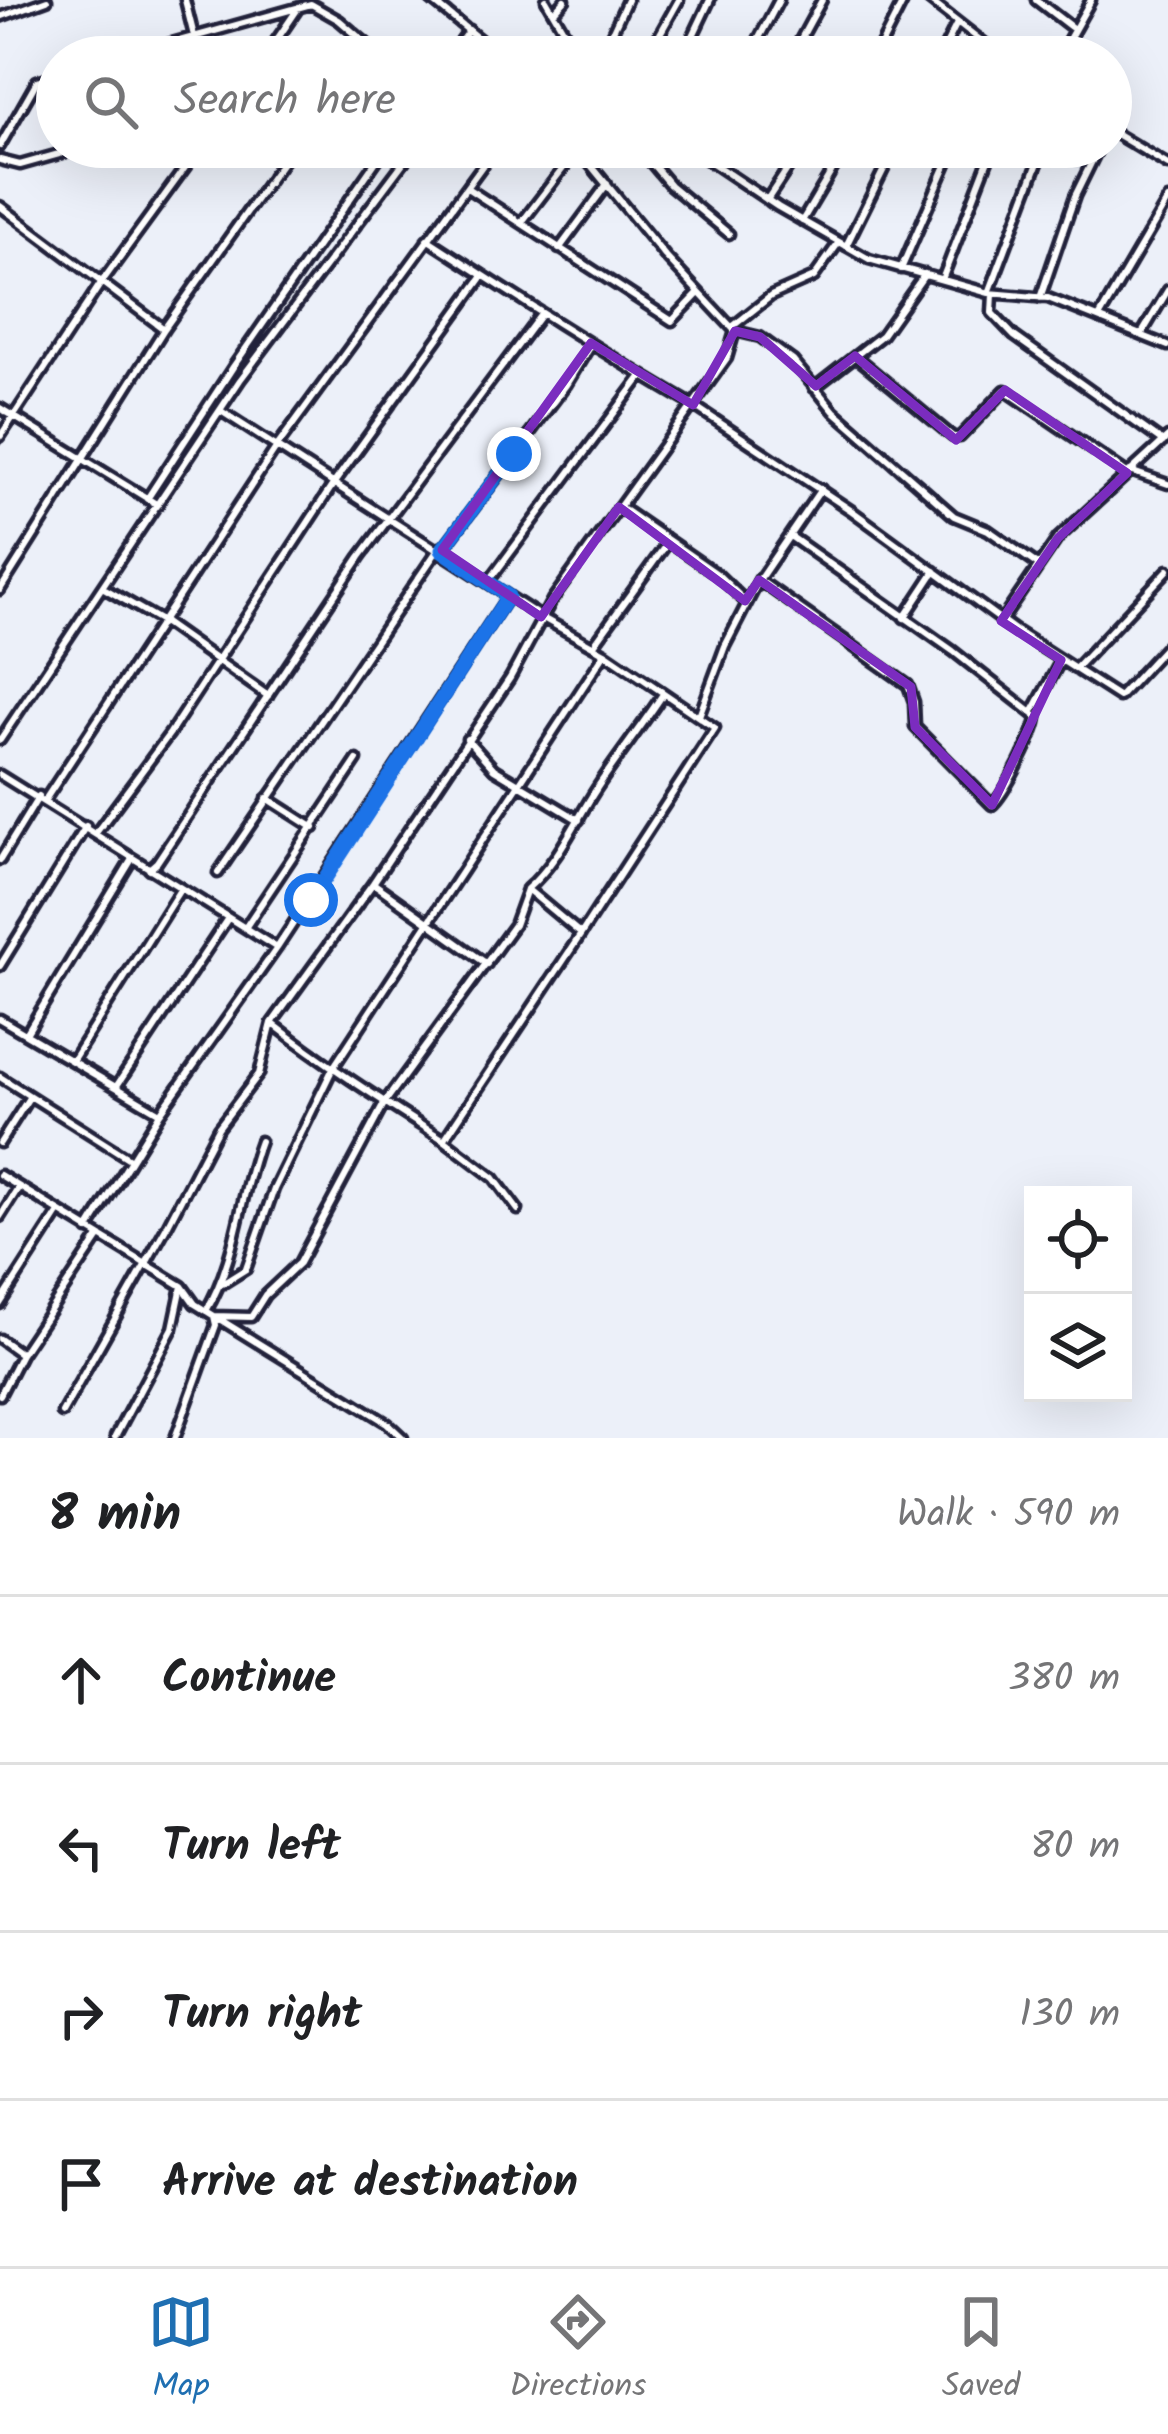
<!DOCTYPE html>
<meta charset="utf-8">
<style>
body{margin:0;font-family:Kalam,sans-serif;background:#f2f2f2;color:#202124}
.controls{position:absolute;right:36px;bottom:36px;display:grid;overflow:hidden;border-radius:0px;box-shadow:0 12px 48px #0002}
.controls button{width:108px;height:108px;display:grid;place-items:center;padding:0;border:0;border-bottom:3px solid #e0e0e0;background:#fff;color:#202124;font:60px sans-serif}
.stop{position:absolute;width:36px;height:36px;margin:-27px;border:9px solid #1a73e8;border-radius:50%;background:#fff}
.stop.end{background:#1a73e8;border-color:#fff;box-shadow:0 3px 12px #0008}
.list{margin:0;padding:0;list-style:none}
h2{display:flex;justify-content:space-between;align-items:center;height:156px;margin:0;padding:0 48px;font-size:51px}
h2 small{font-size:39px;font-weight:400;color:#757577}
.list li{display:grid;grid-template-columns:78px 1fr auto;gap:36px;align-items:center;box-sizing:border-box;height:168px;padding:0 48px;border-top:3px solid #e0e0e0}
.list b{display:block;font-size:45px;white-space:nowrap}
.list em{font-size:39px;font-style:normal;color:#757577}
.icon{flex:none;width:66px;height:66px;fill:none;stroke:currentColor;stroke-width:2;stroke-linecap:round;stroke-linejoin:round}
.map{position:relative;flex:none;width:1168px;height:1438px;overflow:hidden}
.search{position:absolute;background:#fff;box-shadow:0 12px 48px #0002;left:36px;right:36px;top:36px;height:132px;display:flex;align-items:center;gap:30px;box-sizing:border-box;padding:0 42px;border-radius:66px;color:#757577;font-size:45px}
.sheet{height:828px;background:#fff}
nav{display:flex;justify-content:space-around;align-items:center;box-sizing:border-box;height:168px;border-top:3px solid #e0e0e0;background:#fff;font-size:33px;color:#757577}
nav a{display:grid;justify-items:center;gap:6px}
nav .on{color:#1f6fb2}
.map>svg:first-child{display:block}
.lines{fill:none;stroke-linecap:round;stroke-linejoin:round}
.minor-casing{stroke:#22223b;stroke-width:15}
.minor{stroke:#fff;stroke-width:6}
.route{stroke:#1a73e8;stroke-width:15}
.marked{fill:none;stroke:#7b2cbf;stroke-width:9;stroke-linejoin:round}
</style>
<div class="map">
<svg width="1168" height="1438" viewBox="0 0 1168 1438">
<rect width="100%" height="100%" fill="#ecf0f9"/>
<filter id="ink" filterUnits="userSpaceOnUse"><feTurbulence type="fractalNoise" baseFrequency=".00833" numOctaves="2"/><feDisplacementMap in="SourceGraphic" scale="24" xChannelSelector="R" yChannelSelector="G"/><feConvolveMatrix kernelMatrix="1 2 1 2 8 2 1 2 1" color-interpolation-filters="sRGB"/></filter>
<g filter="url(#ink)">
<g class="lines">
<defs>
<path id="minor" d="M185,0l9,36
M431,0l70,57
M546,0l33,57
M929,0l73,57
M1036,0l35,27
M554,12l11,-12
M0,17l47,-17
M755,46l23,11
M122,57l189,-53 28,16 43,37
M265,57l34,-50
M449,57l20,-27
M601,57l26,-57
M647,57l32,-57
M683,57l27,-57
M749,57l30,-57
M791,57l31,-57
M875,57l29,-57
M940,57l17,-34
M1059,57l32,-57
M1111,131l57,34
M0,146l37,-65 20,-6
M467,147l22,8
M638,147l32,38 59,49
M672,147l33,11 73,49 91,52 120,34 59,5 120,48
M0,160l20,5 64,-18
M467,188l205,133 26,-27
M767,200l35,-53
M0,206l164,123
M802,221l44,-74
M522,222l56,-73
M427,239c88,57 176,114 266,166l34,-47 8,-27 -70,-75 -89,-109
M846,246l49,-99
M559,249l48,-65
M901,269l53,-122
M943,277l50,-130
M989,293l55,-146
M993,294l-1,19 22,23 149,106
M1040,298l35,-102 24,-49
M1100,316l68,-116
M732,327l39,-31 43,-19 25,-35
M735,331l25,6 33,24 41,50 120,105 34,14 50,35
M1141,335l27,-45
M855,356l98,81h7l45,-47 122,83
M814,388l68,-53 43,-61
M0,408l158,97
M221,411l320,206 64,36 110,75 -134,206
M0,437l101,-154 99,-136
M1130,471l38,13
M147,499l86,-132 153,-220
M620,507l97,67 28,27
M790,536l163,115 84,66c0,14 -33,79 -45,88l-77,-78 -1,-25 -6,-17 -149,-105 62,-91
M442,550l124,-165 25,-41
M489,581l152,-204
M102,587l61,35 105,74
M0,590l164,-261 129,-182
M904,618l31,-47
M1002,620l56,-82 110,-101
M593,646l75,-104
M1075,669l93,-99
M1032,713l29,-53
M699,716l26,-70 34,-66
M467,739l27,30 85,51
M0,740l240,-360 175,-233
M0,775l277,173 -117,165 -72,117
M267,798l47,30
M45,800l233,-355 218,-298
M96,833l74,-100 164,-250 149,-207
M0,860l39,-64
M149,869l8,-7 203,-305 182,-244
M218,873l221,-325
M373,883l137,-205 42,-78 141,-195 159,106 164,120 103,66 49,-53
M527,889c32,-28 47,-66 70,-101 21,-32 45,-62 66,-94
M245,928l112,-168
M277,948l231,-352
M0,966l86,-140
M0,1019l160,94
M26,1034l106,-175
M72,1061l109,-173
M0,1077l131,83
M116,1087l112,-169
M444,1140l50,38 24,32
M0,1143l30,-47
M0,1175l182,111 13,18 192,119 16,15
M0,1217l19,-30
M222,1284l24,-15 28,-80 59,-121 272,-415
M0,1304l59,-92
M206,1311c31,-52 33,-114 54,-170
M0,1339l21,15
M0,1395l21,-41 78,-117
M62,1413l105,-187 51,-98 41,-54 13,-51 101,-140 114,81
M115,1437l58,-109 9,-42
M175,1438l41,-113 -2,-9 37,1 14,-22 34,-32 86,-161 129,-177 13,-36 54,45 -137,206c-58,-37 -117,-74 -172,-117"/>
</defs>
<use href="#minor" class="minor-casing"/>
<use href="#minor" class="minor"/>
</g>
</g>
<g class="lines" filter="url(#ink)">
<path class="route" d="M311,900l197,-304 -66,-46 72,-96"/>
</g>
<path class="marked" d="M735,331l25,6 56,49 39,-30 101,84 49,-50 122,83 -69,65 -57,83 60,39 -69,145 -77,-78 -4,-40 -152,-107 -14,21 -126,-94 -78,110 -99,-67 149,-207 102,62z"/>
</svg>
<div class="controls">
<button><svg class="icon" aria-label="locate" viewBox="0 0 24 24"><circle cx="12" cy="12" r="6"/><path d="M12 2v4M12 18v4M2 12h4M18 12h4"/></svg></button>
<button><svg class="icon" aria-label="layers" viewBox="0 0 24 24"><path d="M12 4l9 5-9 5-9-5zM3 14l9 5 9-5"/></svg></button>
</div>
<div class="stop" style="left:311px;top:900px"></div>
<div class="stop end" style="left:514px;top:454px"></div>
<div class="search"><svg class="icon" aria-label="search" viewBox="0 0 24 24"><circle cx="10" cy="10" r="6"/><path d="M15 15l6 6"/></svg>Search here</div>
</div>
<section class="sheet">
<h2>8 min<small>Walk · 590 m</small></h2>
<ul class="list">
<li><svg class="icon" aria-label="ahead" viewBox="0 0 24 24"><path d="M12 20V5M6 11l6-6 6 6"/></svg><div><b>Continue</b></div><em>380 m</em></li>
<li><svg class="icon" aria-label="left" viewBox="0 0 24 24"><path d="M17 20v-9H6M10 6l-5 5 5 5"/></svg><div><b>Turn left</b></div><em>80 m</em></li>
<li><svg class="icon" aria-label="right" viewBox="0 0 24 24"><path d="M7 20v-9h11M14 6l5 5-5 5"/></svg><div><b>Turn right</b></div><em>130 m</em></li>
<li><svg class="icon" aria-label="arrive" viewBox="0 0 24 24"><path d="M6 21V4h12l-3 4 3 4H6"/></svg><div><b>Arrive at destination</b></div></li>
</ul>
</section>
<nav>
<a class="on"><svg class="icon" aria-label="map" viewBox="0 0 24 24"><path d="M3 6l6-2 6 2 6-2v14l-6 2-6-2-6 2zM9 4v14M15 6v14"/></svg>Map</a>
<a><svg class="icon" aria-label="directions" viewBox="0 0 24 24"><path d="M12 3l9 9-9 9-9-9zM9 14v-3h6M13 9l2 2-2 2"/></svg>Directions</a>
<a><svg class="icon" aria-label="saved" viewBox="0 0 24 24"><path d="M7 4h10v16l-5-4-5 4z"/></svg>Saved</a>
</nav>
